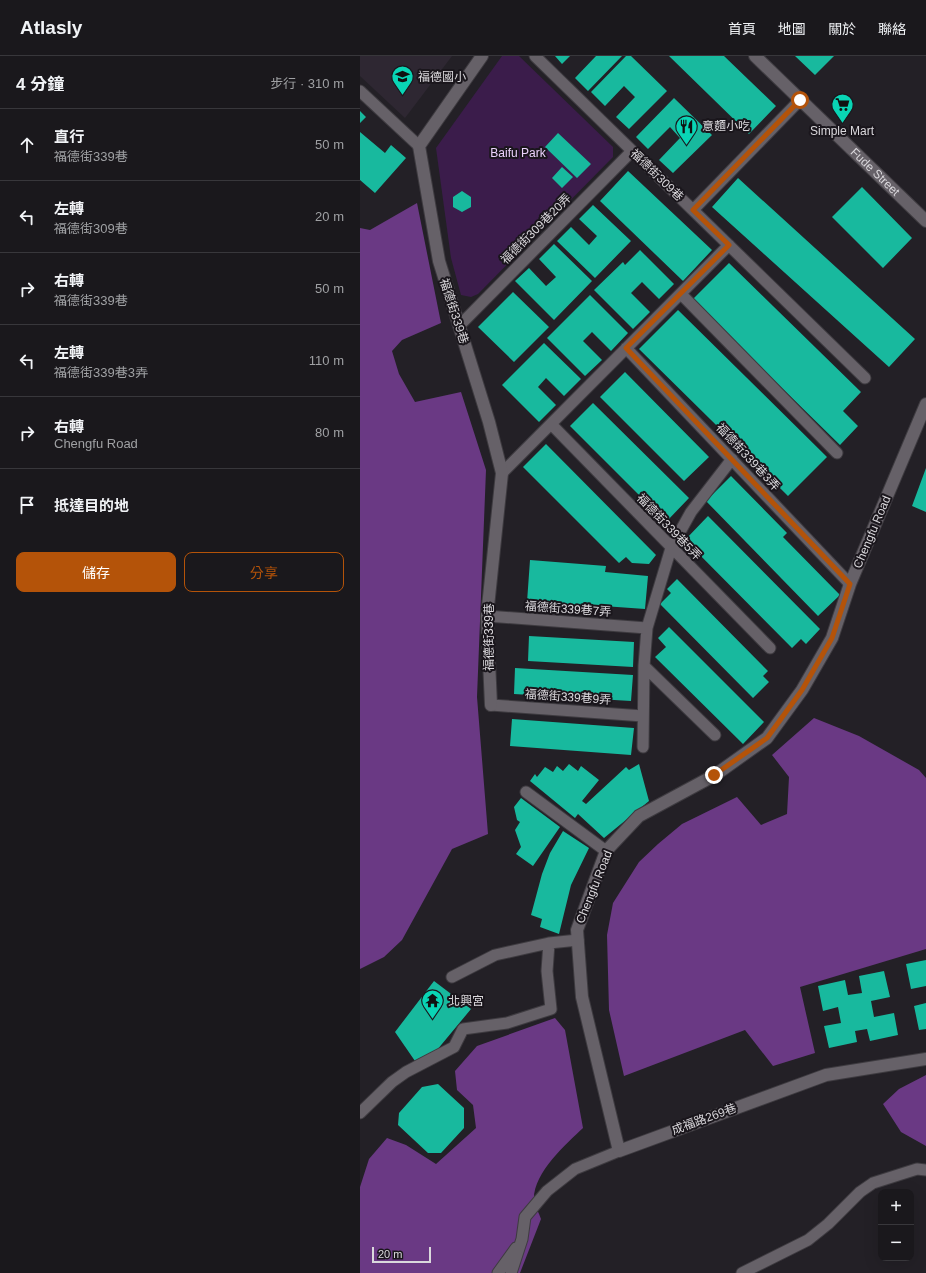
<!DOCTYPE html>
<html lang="zh-TW">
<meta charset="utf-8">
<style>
body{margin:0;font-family:Arial,"Noto Sans TC",sans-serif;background:#232125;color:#f1f3f6}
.controls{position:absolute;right:12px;bottom:12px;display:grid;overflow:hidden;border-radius:8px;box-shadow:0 4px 16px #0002}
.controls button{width:36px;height:36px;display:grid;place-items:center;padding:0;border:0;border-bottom:1px solid #38373b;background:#1a181c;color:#f1f3f6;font:20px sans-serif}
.scale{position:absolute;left:12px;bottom:10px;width:59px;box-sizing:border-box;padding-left:4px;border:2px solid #dad8dc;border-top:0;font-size:11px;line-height:14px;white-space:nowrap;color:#dad8dc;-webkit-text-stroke:3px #1a161c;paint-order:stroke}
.stop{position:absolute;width:12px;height:12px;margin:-9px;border:3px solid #b45309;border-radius:50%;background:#fff}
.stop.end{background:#b45309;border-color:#fff;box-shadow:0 1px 4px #0008}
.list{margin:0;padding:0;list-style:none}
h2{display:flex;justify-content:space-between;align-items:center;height:52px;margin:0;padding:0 16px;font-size:17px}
h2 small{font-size:13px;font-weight:400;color:#9fa0a3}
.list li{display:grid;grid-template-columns:26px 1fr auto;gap:12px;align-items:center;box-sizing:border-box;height:72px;padding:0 16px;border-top:1px solid #38373b}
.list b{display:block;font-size:15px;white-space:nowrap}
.list p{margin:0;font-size:13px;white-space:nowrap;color:#9fa0a3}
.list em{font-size:13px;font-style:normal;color:#9fa0a3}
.actions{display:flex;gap:8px;padding:12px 16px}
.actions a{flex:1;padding:9px 0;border:1px solid #b45309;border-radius:8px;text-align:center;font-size:14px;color:#b45309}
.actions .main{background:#b45309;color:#fff}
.icon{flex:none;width:22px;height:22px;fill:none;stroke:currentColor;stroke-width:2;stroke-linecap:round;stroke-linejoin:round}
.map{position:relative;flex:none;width:566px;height:1217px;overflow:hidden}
header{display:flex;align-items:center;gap:24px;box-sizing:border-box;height:56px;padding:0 20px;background:#1a181c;border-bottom:1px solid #38373b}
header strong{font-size:19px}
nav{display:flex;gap:22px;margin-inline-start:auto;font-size:14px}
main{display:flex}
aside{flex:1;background:#1a181c}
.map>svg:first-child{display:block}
.built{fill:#2e2732}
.green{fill:#3b1c4b}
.forest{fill:#6a3984}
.building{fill:#18b99e}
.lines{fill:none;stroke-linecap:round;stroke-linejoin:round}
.lane-casing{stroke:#3e3b40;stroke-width:13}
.street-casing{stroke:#3e3b40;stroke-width:14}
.lane{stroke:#666168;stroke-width:11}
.street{stroke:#666168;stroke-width:12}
.route{stroke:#b45309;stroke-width:5}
.labels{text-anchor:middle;stroke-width:4;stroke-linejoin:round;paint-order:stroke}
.poi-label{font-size:12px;fill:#dad8dc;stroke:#1a161c;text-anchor:start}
.park-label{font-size:12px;fill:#ebd2fc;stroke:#1a161c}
.street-label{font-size:12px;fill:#dad8dc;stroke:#1a161c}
</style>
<header>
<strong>Atlasly</strong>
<nav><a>首頁</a><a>地圖</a><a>關於</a><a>聯絡</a></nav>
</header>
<main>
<aside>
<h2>4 分鐘<small>步行 · 310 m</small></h2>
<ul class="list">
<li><svg class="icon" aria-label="ahead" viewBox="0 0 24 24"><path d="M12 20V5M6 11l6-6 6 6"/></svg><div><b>直行</b><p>福德街339巷</p></div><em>50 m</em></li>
<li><svg class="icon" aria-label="left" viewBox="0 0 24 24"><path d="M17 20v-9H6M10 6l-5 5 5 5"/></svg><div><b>左轉</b><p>福德街309巷</p></div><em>20 m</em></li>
<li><svg class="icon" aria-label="right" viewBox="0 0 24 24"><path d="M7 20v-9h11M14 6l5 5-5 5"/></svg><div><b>右轉</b><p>福德街339巷</p></div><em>50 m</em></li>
<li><svg class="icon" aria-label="left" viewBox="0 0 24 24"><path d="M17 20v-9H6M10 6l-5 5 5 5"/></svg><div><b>左轉</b><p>福德街339巷3弄</p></div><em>110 m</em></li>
<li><svg class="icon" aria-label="right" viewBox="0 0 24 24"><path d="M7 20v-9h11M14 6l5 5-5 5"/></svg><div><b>右轉</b><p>Chengfu Road</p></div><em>80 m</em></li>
<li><svg class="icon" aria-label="arrive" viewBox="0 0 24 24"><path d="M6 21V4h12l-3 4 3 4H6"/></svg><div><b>抵達目的地</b></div></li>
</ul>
<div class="actions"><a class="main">儲存</a><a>分享</a></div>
</aside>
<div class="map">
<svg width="566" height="1217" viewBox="0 0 566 1217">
<rect width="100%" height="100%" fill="#232026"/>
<path class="built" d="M0,0h92l-47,62 -45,-42z"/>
<path class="green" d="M142,0h17l94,91v10l-135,137 -7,3 -10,-2 -10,-37 -15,-110z"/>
<path class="forest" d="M57,147l24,120 -39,17 -10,11 7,23 16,28 46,-10 25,78 -9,227 11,137 -36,15 -50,91 -18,17 -24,12v-741l10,2z
M454,662l45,18 60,34 7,8v171l-126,38 15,66 -42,13 -28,-36 -121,46 -15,-66 -2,-75 6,-32 26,-41 19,-18 24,-20 55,-27 24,28 26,-11 2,-37 -17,-22z
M195,962l10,12 18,98c-17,16 -51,46 -49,73 1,5 5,12 7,18l-21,54h-160v-86l9,-28 18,-21 19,7 30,19 40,-36 -3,-23 -16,-15 -2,-19 22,-25z
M566,1019v71l-25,-14 -18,-28 16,-15z"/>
<path class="building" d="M195,0h15l-8,8z
M236,0h26l-34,35 -13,-13z
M266,0h5l36,35 -38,38 -13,-12 19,-20 -11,-11 -19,20 -14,-14z
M309,0h55l52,50 -27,28z
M435,0h39l-19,19z
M314,42l38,37 -39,38 -14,-13 21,-22 -10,-11 -22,22 -12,-12z
M0,55l6,6 -6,6z
M0,76l25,21 6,-8 15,13 -31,35 -15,-13z
M198,77l33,31 -14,14 -32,-31z
M202,111l11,10 -11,11 -10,-10z
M268,115l84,79 -29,31 -83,-80z
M378,122l177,161 -26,28 -177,-160z
M502,131l50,51 -29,30 -51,-51z
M102,135l9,6v10l-9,5 -9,-5v-10z
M233,149l38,36 -36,37 -38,-37 14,-14 18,18 8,-9 -18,-17z
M194,188l38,37 -38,39 -39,-39 14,-13 17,18 10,-9 -17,-18z
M280,194l34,34 -15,15 -17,-17 -11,11 19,19 -17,17 -39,-39 29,-28 2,3z
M369,207l132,129 -18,19 15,15 -18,19 -148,-145z
M153,236l36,35 -35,35 -36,-35z
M230,239l38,38 -17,18 -19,-19 -9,9 19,19 -17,16 -38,-38z
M318,254l149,147 -39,39 -149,-147z
M184,287l37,36 -17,17 -18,-18 -8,9 18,18 -17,17 -37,-37z
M265,316l84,85 -25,24 -84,-84z
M233,347l96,95 -23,24 -96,-96z
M186,388l110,111 -7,9 -17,-1 -6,-6 -7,6 -96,-96z
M566,412v44l-14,-6z
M371,420l56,57 -4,4 57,58 -22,21 -112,-115z
M348,460l112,113 -14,15 -5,-5 -9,9 -107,-108z
M170,504l76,6 -1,6 43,4 -3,33 -42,-3 -1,3 -75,-7z
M317,523l91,92 -5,5 6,6 -16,16 -93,-94 11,-11 -4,-4z
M309,571l95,95 -21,22 -88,-87 11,-10 -8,-9z
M169,580l105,6 -1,25 -105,-6z
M155,612l118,7 -2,26 -117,-7z
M152,663l122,9 -3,27 -121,-9z
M209,708l9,7 3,-5 18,14 -17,21 4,3 40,-37 3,3 10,-6 10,37 -45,37 -26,-24 -3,4 -45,-37 5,-7 2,3 8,-10 8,5 4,-6 6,5z
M161,742l39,29 -27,39 -17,-12 5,-7 -6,-17 5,-8 -3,-2 -3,-13z
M203,775l26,17 -18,37 -12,49 -19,-7 2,-8 -11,-4 11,-41 8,-21z
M566,904v26l-15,3 -5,-25z
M524,915l6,26 -19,4 3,16 20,-4 4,22 -28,6 -3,-12 -12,2 2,11 -28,6 -5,-22 17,-3 -3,-16 -15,4 -5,-25 27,-6 3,15 14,-2 -3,-17z
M74,925l37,28 -34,41 -22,11 -20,-29z
M566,947v26l-7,1 -5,-24z
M78,1028l26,24v20l-23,25h-13l-30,-28 1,-12 23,-26z"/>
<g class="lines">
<defs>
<path id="lane" d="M175,0l330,322
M0,35l59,55
M333,154l107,-110
M321,238l156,159
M99,270l173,-175
M266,292l224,236
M191,368l219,224
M142,417l227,-228
M127,560l160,12
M284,610l71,69
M131,649l152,11
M283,691l1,-81 3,-38 24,-80 20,-36 41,-53
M166,736l80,59
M92,921l43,-22 54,-12
M0,1057l32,-31 14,-10 48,-25 9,-18 44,-6 44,-14 -4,-38 2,-28 29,-3
M138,1217l18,-25
M151,1217l11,-34 3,-22 22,-26 28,-22 44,-18
M382,1217l66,-33 20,-16 32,-32 13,-9 44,-14 9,1"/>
<g id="street">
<path d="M122,0l-63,90 20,115 50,161 13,51 -15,143 4,89"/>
<path id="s1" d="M395,0l171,165"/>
<path d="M566,348l-76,180 -18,54 -30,52 -35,48 -52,37 -76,41 -33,35 -29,79 5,67 37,154 207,-76 100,-16"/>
</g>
</defs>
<use href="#lane" class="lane-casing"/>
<use href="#street" class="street-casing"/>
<use href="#lane" class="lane"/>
<use href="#street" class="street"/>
</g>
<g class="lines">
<path class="route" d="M354,719l53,-37 35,-48 30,-52 18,-54 -224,-236 103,-103 -36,-35 107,-110"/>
</g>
<defs>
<symbol id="school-pin" viewBox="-11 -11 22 30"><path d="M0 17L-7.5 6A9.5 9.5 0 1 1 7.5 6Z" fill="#09d5b5" stroke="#1a161c"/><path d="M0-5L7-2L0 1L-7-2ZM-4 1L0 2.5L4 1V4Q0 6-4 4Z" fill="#111"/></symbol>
<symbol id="supermarket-pin" viewBox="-11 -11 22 30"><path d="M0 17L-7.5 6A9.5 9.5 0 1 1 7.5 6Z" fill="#09d5b5" stroke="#1a161c"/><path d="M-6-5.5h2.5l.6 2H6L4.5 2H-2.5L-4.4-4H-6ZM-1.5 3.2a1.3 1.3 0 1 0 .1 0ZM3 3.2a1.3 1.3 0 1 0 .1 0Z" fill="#111"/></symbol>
<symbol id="restaurant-pin" viewBox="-11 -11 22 30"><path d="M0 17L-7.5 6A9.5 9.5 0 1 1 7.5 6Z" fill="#09d5b5" stroke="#1a161c"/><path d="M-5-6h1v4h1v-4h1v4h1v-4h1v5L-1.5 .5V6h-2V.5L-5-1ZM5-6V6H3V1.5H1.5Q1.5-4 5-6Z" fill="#111"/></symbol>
<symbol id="temple-pin" viewBox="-11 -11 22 30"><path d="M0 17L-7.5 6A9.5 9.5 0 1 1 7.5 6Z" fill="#09d5b5" stroke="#1a161c"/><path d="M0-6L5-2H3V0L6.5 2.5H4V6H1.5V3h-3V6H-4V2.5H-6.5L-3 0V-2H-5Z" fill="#111"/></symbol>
</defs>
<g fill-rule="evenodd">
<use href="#school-pin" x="30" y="8" width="25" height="34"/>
<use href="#supermarket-pin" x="470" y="36" width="25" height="34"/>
<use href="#restaurant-pin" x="314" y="58" width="25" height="34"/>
<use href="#temple-pin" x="60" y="932" width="25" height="34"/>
</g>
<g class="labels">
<g class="poi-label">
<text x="58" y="25">福德國小</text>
<text x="342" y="74">意麵小吃</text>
<text x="482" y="79" text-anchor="middle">Simple Mart</text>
<text x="88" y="949">北興宮</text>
</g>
<g class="park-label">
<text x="158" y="101">Baifu Park</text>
</g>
<g class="street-label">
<text dy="4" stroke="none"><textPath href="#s1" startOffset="167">Fude Street</textPath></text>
<text transform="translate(297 119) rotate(44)" y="4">福德街309巷</text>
<text transform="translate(176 173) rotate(-45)" y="4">福德街309巷20弄</text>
<text transform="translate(94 255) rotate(72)" y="4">福德街339巷</text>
<text transform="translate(388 401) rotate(47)" y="4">福德街339巷3弄</text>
<text transform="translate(309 471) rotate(46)" y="4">福德街339巷5弄</text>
<text transform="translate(512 476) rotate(-67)" y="4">Chengfu Road</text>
<text transform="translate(208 553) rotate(4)" y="4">福德街339巷7弄</text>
<text transform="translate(129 581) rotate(-90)" y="4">福德街339巷</text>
<text transform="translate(208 641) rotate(4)" y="4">福德街339巷9弄</text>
<text transform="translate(234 831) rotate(-68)" y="4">Chengfu Road</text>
<text transform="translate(344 1063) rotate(-20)" y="4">成福路269巷</text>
</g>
</g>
</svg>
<div class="controls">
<button>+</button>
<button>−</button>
</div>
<div class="scale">20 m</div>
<div class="stop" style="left:440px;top:44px"></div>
<div class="stop end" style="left:354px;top:719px"></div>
</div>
</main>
